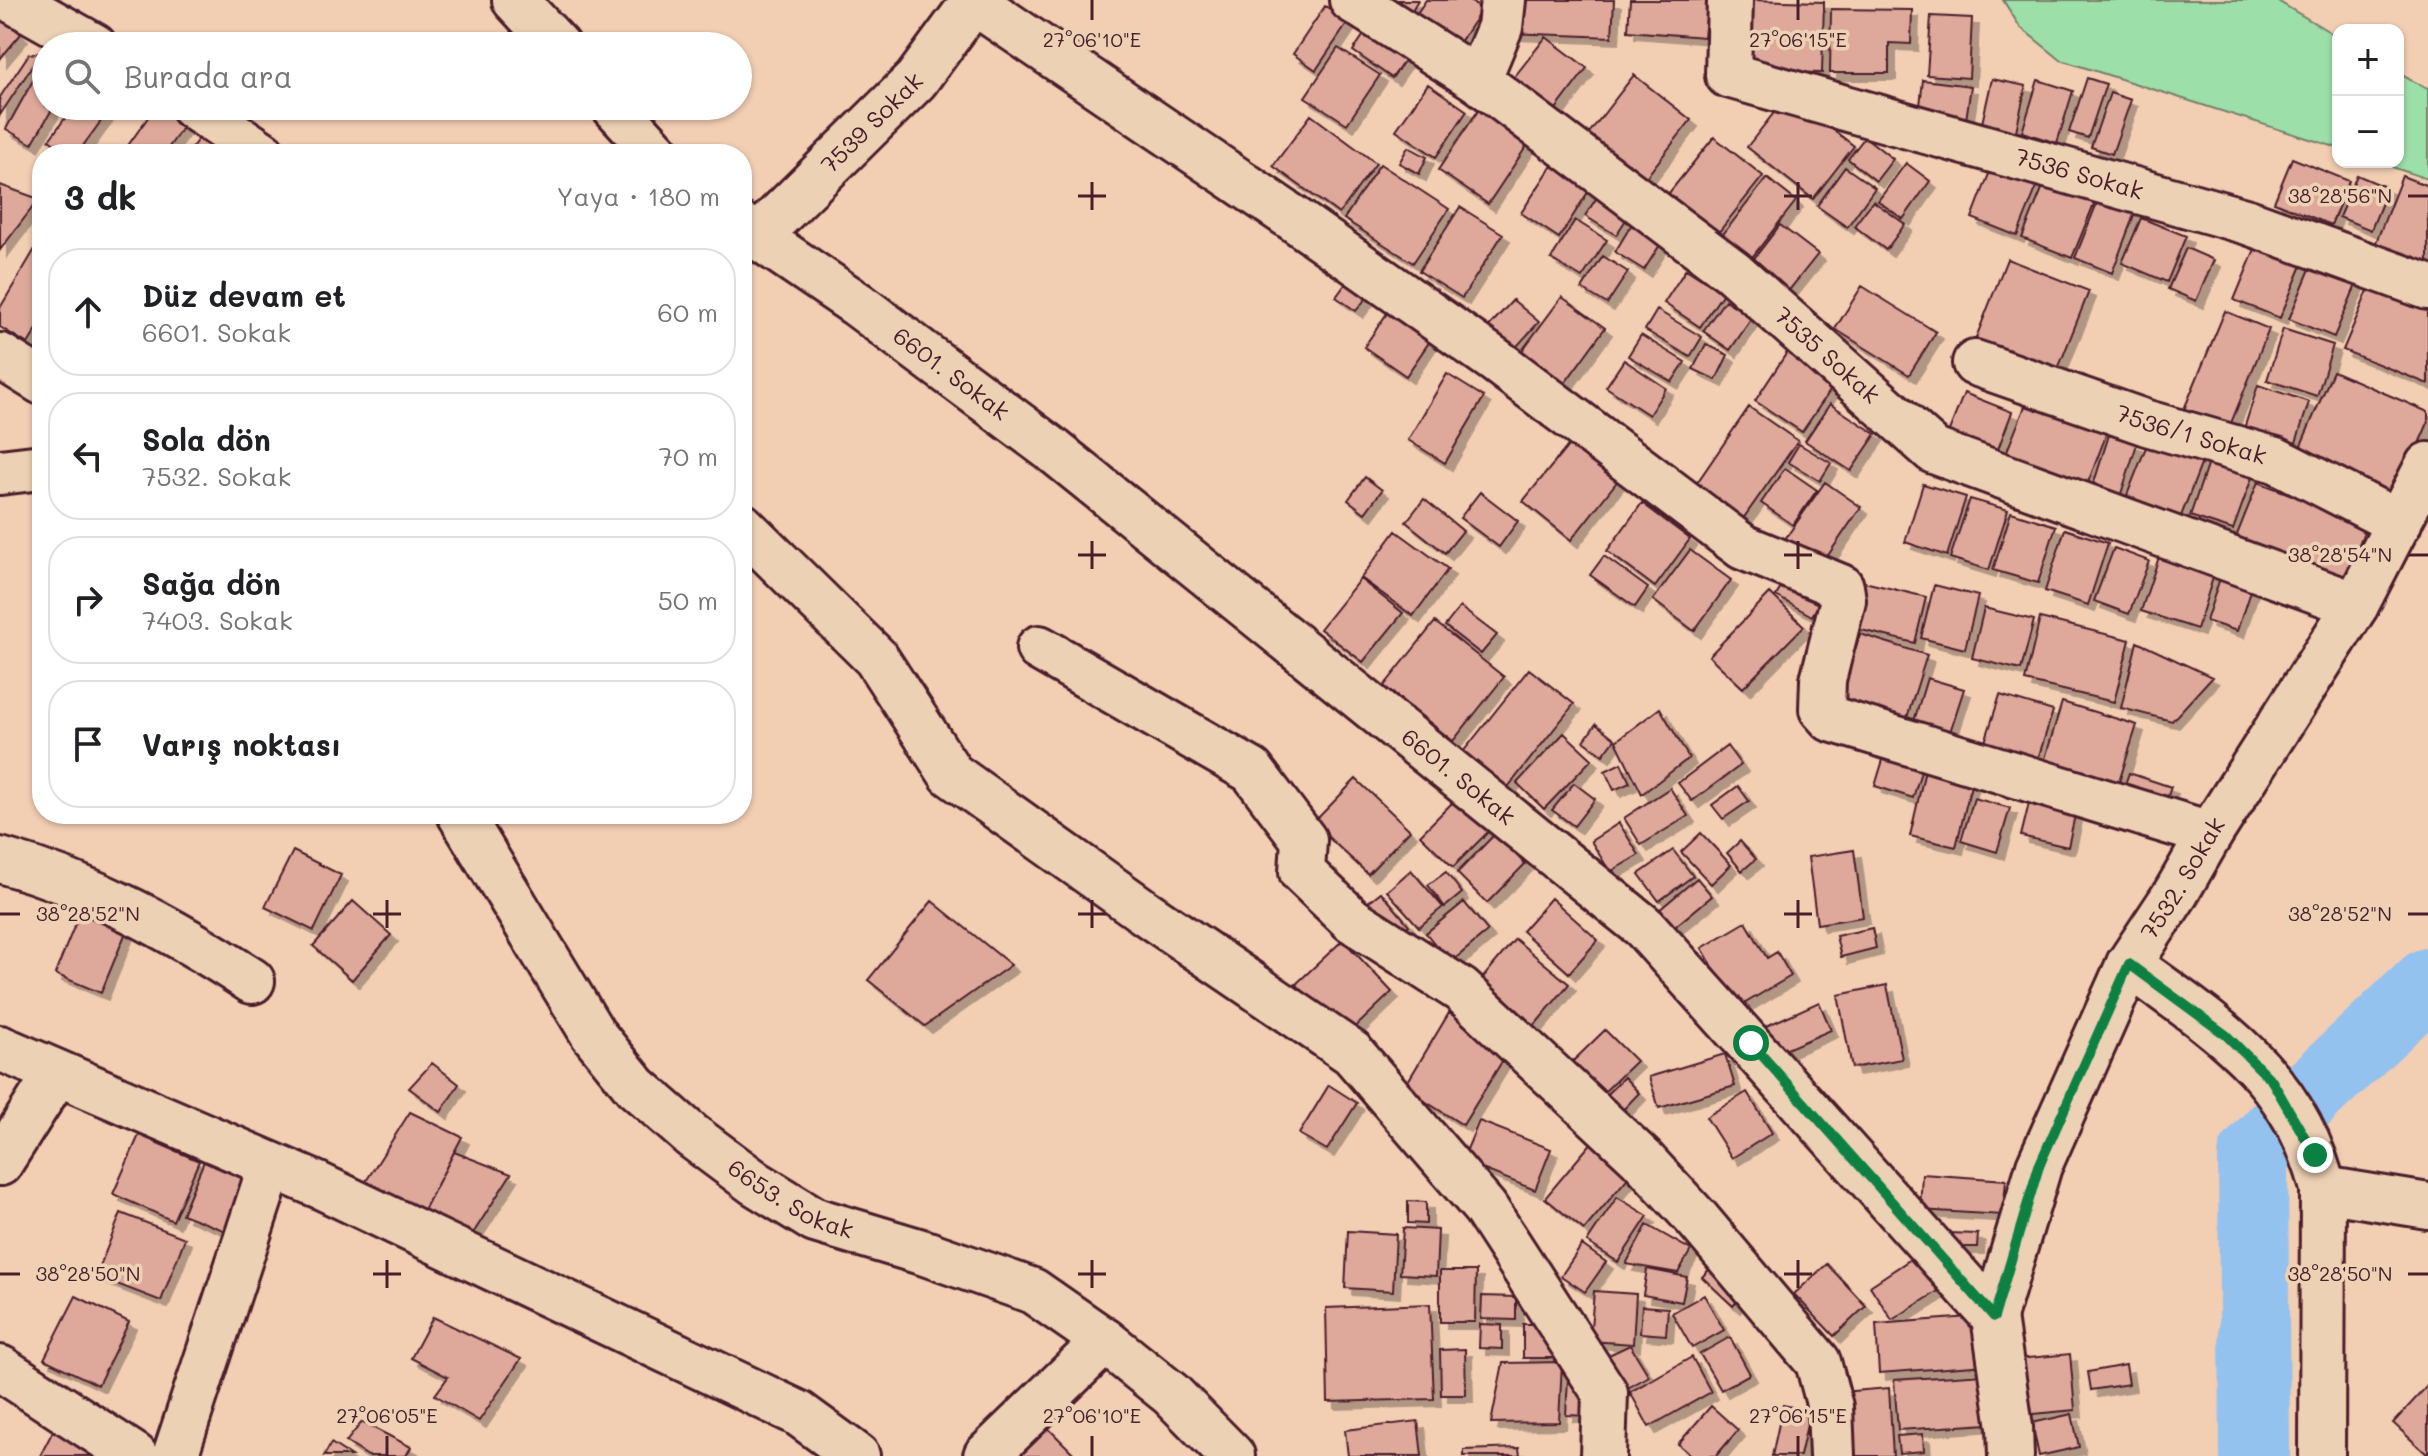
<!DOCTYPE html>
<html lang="tr">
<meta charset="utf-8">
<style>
body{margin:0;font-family:Mali,sans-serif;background:#f6f6f6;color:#202124}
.controls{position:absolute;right:24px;top:24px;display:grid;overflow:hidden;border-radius:16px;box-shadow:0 2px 6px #0004}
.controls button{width:72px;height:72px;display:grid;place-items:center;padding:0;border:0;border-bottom:2px solid #e0e0e0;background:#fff;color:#202124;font:40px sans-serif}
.stop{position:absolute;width:24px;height:24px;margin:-18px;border:6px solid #0b8043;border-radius:50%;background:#fff}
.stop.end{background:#0b8043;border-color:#fff;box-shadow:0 2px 8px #0008}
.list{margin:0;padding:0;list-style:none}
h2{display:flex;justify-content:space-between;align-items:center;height:104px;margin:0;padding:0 32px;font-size:34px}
h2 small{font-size:26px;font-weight:400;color:#757577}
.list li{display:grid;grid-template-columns:52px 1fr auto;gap:24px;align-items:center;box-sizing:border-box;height:128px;margin:0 16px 16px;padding:0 16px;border:2px solid #e0e0e0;border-radius:32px}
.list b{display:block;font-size:30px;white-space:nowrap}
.list p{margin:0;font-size:26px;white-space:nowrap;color:#757577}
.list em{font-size:26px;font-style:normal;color:#757577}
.icon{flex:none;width:44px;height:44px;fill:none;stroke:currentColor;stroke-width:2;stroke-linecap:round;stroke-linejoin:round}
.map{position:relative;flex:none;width:2428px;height:1456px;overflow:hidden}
.search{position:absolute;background:#fff;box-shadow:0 2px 6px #0004;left:32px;top:32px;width:720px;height:88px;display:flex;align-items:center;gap:20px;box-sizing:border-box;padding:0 28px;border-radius:44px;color:#757577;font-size:30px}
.panel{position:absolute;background:#fff;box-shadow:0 2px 6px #0004;left:32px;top:144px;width:720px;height:680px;border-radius:32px}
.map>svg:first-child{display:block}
.green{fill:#9ddfa9;stroke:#747f6a;stroke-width:2}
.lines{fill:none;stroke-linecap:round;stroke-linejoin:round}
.river{stroke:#94c2ee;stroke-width:70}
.building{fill:#dea99a;stroke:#4a1f2b;stroke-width:2;filter:url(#shadow)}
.minor-casing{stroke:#4a1f2b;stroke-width:50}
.minor{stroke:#edd1b4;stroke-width:44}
.route{stroke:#0b8043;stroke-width:10}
.ticks{fill:none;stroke:#4a1f2b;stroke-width:3}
.labels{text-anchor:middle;stroke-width:7;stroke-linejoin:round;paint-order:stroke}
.street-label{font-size:24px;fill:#4a1f2b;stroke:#edd1b4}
.ticks-label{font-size:20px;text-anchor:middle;fill:#4a1f2b;stroke:#edd1b4;stroke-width:7;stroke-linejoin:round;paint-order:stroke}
</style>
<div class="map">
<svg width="2428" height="1456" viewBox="0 0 2428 1456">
<defs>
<filter id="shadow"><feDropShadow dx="7" dy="7" stdDeviation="0" flood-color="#0004"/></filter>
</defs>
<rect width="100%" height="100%" fill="#f2ceb3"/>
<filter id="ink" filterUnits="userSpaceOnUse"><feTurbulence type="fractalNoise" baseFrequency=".0125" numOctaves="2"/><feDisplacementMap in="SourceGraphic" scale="16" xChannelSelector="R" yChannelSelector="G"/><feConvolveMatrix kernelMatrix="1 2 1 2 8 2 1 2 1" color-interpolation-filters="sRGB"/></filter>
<g filter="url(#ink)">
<path class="green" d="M2003,0h273l62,37v111l-277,-88 -41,-33z
M2398,73l30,16v90l-51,-17h21z"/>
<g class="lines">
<path class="river" d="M2255,1456l-2,-300 59,-64 116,-109"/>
</g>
<path class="building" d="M1385,0h33l-9,15z
M1426,0h42l14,9 -26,39 -43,-29z
M1510,0h104l-2,37 -103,-4z
M1630,0h78l-4,37 -76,-6z
M1745,0l79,2 -2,71 -79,-2z
M1325,6l24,15 -33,49 -23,-16z
M1831,9l81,1 -1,34 -22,-1v30h-59z
M0,16l21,18 -21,25z
M1931,16l41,2 -3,60 -42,-3z
M1369,27l40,27 -17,24 -39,-27z
M1546,37l41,31 -34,45 -42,-32z
M1338,48l42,27 -33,49 -42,-27z
M41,53l-41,62v-18l29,-43z
M46,57v49h8l-22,38 -26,-15z
M1634,75l57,45 -48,61 -57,-44z
M2087,78l19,6 -18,54 -19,-6z
M1992,79l34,7 -12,54 -34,-8z
M1923,80l48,6 -5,34 -47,-6z
M2038,80l35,11 -16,52 -35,-11z
M1428,84l39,27 -31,46 -40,-27z
M2110,93l21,7 -19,54 -21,-7z
M1788,95l66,51 -41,53 -66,-52z
M1484,102l50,33 -46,69 -50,-34z
M74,106h38l-35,48h-8l-20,-14z
M156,106h13l19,14 -24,34h-42z
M1311,115l65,48 -37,51 -66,-48z
M202,134l28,20h-43z
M1714,137l49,39 -49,62 -50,-39z
M1865,137l28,22 -17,22 -28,-22z
M1408,147l19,10 -8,17 -20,-11z
M1563,149l37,24 -41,65 -38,-25z
M2292,158l57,23 -18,44 -57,-23z
M1994,161l46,18 -23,57 -45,-18z
M1906,163l24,18 -27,38 -25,-18z
M1380,164l69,45 -36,54 -69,-44z
M1845,167l30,21 -28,39 -30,-21z
M2357,175l31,13 -17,42 -32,-13z
M2402,176l26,10v80l-53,-21z
M1767,178l29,23 -50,64 -29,-23z
M2046,179l50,20 -24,59 -50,-20z
M1606,183l31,20 -21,32 -31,-19z
M0,185l39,14 -39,51z
M2099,198l36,14 -23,61 -37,-15z
M1873,201l32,23 -19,26 -32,-24z
M1460,207l43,27 -41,64 -43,-27z
M2141,218l45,18 -19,46 -45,-19z
M1575,220l32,20 -25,38 -31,-19z
M1633,222l30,18 -19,30 -29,-18z
M1780,225l38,29 -32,40 -37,-29z
M2262,232l46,19 -28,67 -46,-18z
M2186,248l28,12 -18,41 -28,-12z
M35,249l7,4v68l-14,23 -28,-17v-19z
M2317,252l45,19 -28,66 -45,-18z
M1603,256l25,16 -21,32 -25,-15z
M2007,259l82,32 -35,88 -82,-31z
M1686,269l37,24 -23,34 -36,-24z
M2372,281l56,23v80l-85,-34z
M1347,282l20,15 -11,14 -20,-14z
M1862,286l74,46 -27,43 -74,-46z
M1562,297l43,31 -43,59 -44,-31z
M1513,300l26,22 -31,34 -25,-23z
M1725,300l27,18 -22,32 -27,-19z
M1390,309l42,29 -26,38 -42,-29z
M1657,310l45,27 -12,20 -45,-27z
M2225,311l44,18 -42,104 -45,-19z
M2283,329l50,16 -16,51 -50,-16z
M1641,335l44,27 -13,20 -44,-26z
M1706,344l22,11 -12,25 -23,-11z
M1788,351l48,31 -34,50 -47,-31z
M1624,360l42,28 -17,27 -43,-28z
M2333,371l95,41v11l-35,80 -98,-44z
M1447,374l37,23 -39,66 -37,-23z
M2258,385l51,17 -16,50 -51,-17z
M1964,393l48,19 -20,53 -49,-19z
M2028,399l80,31 -24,63 -81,-32z
M1830,404l46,30 -25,37 -46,-30z
M1749,407l49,34 -58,82 -48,-33z
M2109,435l28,9 -19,59 -28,-8z
M2150,437l54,20 -28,72 -54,-21z
M1572,441l47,38 -48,61 -48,-39z
M1799,444l32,19 -11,18 -32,-19z
M2210,457l44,15 -21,58 -43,-14z
M1785,468l32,22 -24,35 -32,-22z
M1365,477l17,13 -17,23 -17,-13z
M1825,482l36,25 -39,57 -37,-25z
M2258,482l109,42 -27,68 -109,-42z
M1923,484l43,13 -19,59 -42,-14z
M1480,492l38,29 -19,26 -39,-29z
M1424,499l39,32 -18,22 -39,-31z
M1970,499l38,11 -19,60 -39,-12z
M1642,503l48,36 -35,48 -48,-36z
M2011,512l45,14 -18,57 -45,-13z
M2065,529l43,14 -20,62 -43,-14z
M1396,531l52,38 -35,47 -52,-38z
M2114,548l35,13 -20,53 -35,-13z
M1690,550l41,30 -37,51 -41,-31z
M2161,551l55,17 -19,61 -56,-18z
M1604,556l44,32 -13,19 -45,-32z
M2221,575l31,10 -15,46 -31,-10z
M1360,579l43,34 -40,49 -43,-33z
M1785,581l36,19 -9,16 -36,-20z
M1860,581l66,16 -11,46 -66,-16z
M1934,585l44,11 -13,53 -44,-11z
M1770,593l34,33 -61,62 -34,-32z
M1460,607l37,28 -16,19 -36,-28z
M1984,608l50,12 -13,50 -49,-12z
M2040,618l90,22 -16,62 -89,-21z
M1435,622l69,55 -51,64 -69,-55z
M1860,634l67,21 -22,69 -67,-21z
M2137,642l75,35 -40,44 -51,-13z
M1529,669l45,35 -66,83 -45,-35z
M1927,678l37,11 -14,43 -36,-11z
M2000,695l53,16 -17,54 -53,-17z
M2062,702l75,23 -19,60 -74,-23z
M1660,708l29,50 -47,36 -26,-53z
M1596,724l19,15 -12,16 -19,-14z
M1564,733l28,26 -48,50 -27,-26z
M1727,746l14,19 -49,36 -14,-18z
M1886,750l38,11 -11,37 -38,-12z
M1621,763l9,20 -16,7 -9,-19z
M1925,770l47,11 -16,66 -46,-11z
M2129,773l42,14 -9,26 -42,-15z
M1356,779l54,51 -42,44 -55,-51z
M1574,783l21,16 -21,27 -22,-16z
M1738,786l11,15 -26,18 -11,-14z
M1670,788l18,28 -47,29 -17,-27z
M1460,795l33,32 -40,40 -33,-32z
M2031,795l46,11 -9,41 -47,-11z
M1974,798l36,10 -13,44 -36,-11z
M1619,823l20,32 -29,17 -19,-31z
M1701,833l30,32 -20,19 -30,-32z
M1495,834l30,30 -38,39 -30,-30z
M1740,841l16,18 -14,12 -15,-18z
M1673,850l20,26 -34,25 -20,-27z
M1854,850l9,67 -46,7 -9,-67z
M293,851l48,24 -27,56 -49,-24z
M1411,870l32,37 -24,20 -32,-36z
M1446,872l16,21 -17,14 -17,-22z
M1697,878l15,18 -40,33 -14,-18z
M1381,892l28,33 -19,15 -28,-33z
M1551,898l47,42 -29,33 -47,-42z
M353,901l38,34 -39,45 -39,-34z
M932,901l79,64 -86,61 -57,-46z
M84,902l47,18 -30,73 -46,-19z
M1464,902l24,29 -38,32 -24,-30z
M1746,922l21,36 10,-6 14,24 -54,32 -35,-60z
M1872,928l4,20 -35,9 -5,-21z
M1515,939l54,45 -35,42 -54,-45z
M1343,940l49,52 -46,44 -50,-52z
M1887,985l15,74 -50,9 -14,-73z
M1819,1002l12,28 -58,25 -11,-27z
M1449,1013l60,37 -46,75 -59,-37z
M1605,1030l31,31 -36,35 -30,-32z
M1725,1054l10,32 -76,22 -10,-31z
M432,1063l27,21 -18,28 -32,-24z
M1624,1077l15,16 -19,20 -16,-16z
M1329,1085l28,18 -30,47 -28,-16z
M1747,1092l25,41 -40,25 -26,-41z
M410,1112l52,25 -41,79 -60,-27z
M1479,1121l72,28 -16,41 -73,-29z
M139,1135l60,26 -26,60 -60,-27z
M1598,1135l39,32 -53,63 -39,-32z
M454,1152l57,22 -39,61 -51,-19z
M204,1161l48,20 -21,52 -49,-19z
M1922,1174l84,6 -3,35 -83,-5z
M1617,1197l31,19 -30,46 -31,-20z
M1408,1201l18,1v22l-18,-1z
M121,1213l64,25 -24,63 -65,-25z
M1647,1225l44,25 -13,23 -52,-9z
M1403,1228l35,2 -2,46 -36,-2z
M1348,1231l48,3 -3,57 -48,-3z
M1947,1233l31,1 -1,13h-30z
M1582,1245l24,17 -21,30 -24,-16z
M1917,1255l23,35 -48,30 -22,-34z
M1718,1260l31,28 -16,18 -31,-29z
M1827,1264l39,42 -32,30 -40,-42z
M1647,1269l40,8 -5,25 -39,-7z
M1440,1271h36l-1,51h-35z
M1594,1291l42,3 -3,50 -43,-3z
M1704,1295l20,35 -32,18 -20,-35z
M76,1296l53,26 -31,63 -54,-26z
M1482,1296l34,1v23l-35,-1z
M1430,1304l4,95 -106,3 -2,-94z
M1642,1306l26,2 -2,27 -26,-2z
M1984,1316l3,49 -108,8 -3,-49z
M433,1317l88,42 -42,62 -44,-26 13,-18 -37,-19z
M1480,1324l22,1v24l-23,-1z
M1523,1324h31l17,34h-48z
M1730,1337l20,37 -29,16 -21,-36z
M1630,1345l19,31 -32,18 -19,-34z
M1465,1349l1,46h-25l-1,-45z
M2070,1354l5,56 -52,5 -5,-56z
M1692,1357l19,35 -62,35 -19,-35z
M1562,1362l-3,60 -68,1 12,-60z
M2126,1365l3,19 -38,6 -3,-18z
M1984,1374l4,50 -90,6 -4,-50z
M1568,1378l24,1 -2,37 -24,-1z
M2428,1385v70l-35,-32z
M1889,1388l4,68h-48l-4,-64z
M1783,1405l27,6 -10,45h-28z
M1711,1406l27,24 -22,26h-24l-14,-12z
M2072,1414l7,33 -40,9 -7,-33z
M1418,1421l4,35h-74l-3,-26z
M362,1422l49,25 -5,9h-38l-22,-14z
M56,1425l43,22 -5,9h-54z
M1045,1425l31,31h-63z
M1923,1434l1,17 -25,2 -2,-17z
M331,1443l20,13h-27z
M1519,1448l1,8h-56v-6z"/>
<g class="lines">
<defs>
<g id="minor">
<path d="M12,0l82,46"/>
<path d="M515,0l43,46"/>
<path id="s1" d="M1352,0l126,80 254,191 202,180 422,154"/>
<path id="s2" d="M1730,0l-2,75 520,147 180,65"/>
<path d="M974,2l316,214 205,144 248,187 98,40 2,13 -20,80 -1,29 9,10 379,115"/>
<path d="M1478,80l22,-53 3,-27"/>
<path d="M192,106l71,48"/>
<path d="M614,106l44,48"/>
<path id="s3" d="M742,226l115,78 197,147 590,476 350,390 16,110 1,29"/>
<path id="s4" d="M757,237l159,-157 59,-80"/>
<path d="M0,356l42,26"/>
<path id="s5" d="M1975,363l172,60 129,37 123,63"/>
<path d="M0,472l42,-5"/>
<path d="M742,526l134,132 75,116 195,139 206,140 133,155 120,185 -2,63"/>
<path d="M1039,648l213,123 52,69 -2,32 50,48 109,70 180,168 57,62 120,142 12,45 2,49"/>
<path id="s6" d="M460,814l133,220 43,53 56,49 63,47 60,37 110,33 108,38 72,50 66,53 61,62"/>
<path d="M0,860c94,26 171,68 252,121"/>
<path d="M2129,964c88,64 167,112 194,225l-1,267"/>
<path d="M0,1048l318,137 480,228 59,43"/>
<path d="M0,1163l57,-90"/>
<path d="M2323,1189l105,17"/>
<path id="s7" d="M1994,1317l45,-151 90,-202 47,-71 34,-59 146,-229 72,-140"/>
<path d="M0,1368l135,88"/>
<path d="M175,1456l96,-291"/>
<path d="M986,1456l119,-115"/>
</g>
</defs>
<use href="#minor" class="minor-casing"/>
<use href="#minor" class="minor"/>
</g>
</g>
<g class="lines" filter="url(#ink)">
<path class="route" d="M1751,1043l243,274 45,-151 90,-202 97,71 46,46 43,74"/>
</g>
<path class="ticks" d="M1092,0v20M1798,0v20M1092,182v28M1798,182v28M1078,196h28M1784,196h28M2408,196h20M1092,541v28M1798,541v28M1078,555h28M1784,555h28M2408,555h20M387,900v28M1092,900v28M1798,900v28M0,914h20M373,914h28M1078,914h28M1784,914h28M2408,914h20M387,1260v28M1092,1260v28M1798,1260v28M0,1274h20M373,1274h28M1078,1274h28M1784,1274h28M2408,1274h20M387,1436v20M1092,1436v20M1798,1436v20"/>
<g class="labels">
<g class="street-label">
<text dy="8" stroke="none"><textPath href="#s4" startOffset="162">7539 Sokak</textPath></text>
<text dy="8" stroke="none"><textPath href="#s2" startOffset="440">7536 Sokak</textPath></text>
<text dy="8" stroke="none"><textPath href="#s1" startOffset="594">7535 Sokak</textPath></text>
<text dy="8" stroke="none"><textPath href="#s3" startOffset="256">6601. Sokak</textPath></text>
<text dy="8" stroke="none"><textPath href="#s5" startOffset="228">7536/1 Sokak</textPath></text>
<text dy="8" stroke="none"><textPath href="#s3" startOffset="904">6601. Sokak</textPath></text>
<text dy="8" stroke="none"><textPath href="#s7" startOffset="480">7532. Sokak</textPath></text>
<text dy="8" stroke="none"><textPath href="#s6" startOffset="518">6653. Sokak</textPath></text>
</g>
</g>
<g class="ticks-label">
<text x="1092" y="47">27°06'10"E</text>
<text x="1798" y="47">27°06'15"E</text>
<text x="2340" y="203">38°28'56"N</text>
<text x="2340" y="562">38°28'54"N</text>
<text x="88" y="921">38°28'52"N</text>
<text x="2340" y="921">38°28'52"N</text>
<text x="88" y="1281">38°28'50"N</text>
<text x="2340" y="1281">38°28'50"N</text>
<text x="387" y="1423">27°06'05"E</text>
<text x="1092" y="1423">27°06'10"E</text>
<text x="1798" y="1423">27°06'15"E</text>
</g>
</svg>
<div class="controls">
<button>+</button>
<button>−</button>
</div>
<div class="stop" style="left:1751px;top:1043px"></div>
<div class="stop end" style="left:2315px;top:1155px"></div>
<div class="search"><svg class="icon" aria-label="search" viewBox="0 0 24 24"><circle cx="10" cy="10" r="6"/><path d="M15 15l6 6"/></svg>Burada ara</div>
<section class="panel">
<h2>3 dk<small>Yaya · 180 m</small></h2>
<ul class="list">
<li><svg class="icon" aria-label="ahead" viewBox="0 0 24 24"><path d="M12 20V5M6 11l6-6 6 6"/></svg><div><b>Düz devam et</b><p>6601. Sokak</p></div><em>60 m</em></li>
<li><svg class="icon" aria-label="left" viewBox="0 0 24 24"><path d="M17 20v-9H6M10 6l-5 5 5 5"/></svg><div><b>Sola dön</b><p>7532. Sokak</p></div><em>70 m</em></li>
<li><svg class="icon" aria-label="right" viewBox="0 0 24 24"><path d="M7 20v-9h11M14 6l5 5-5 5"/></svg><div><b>Sağa dön</b><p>7403. Sokak</p></div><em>50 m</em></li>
<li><svg class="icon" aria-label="arrive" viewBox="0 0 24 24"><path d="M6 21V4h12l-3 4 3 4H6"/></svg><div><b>Varış noktası</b></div></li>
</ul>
</section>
</div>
